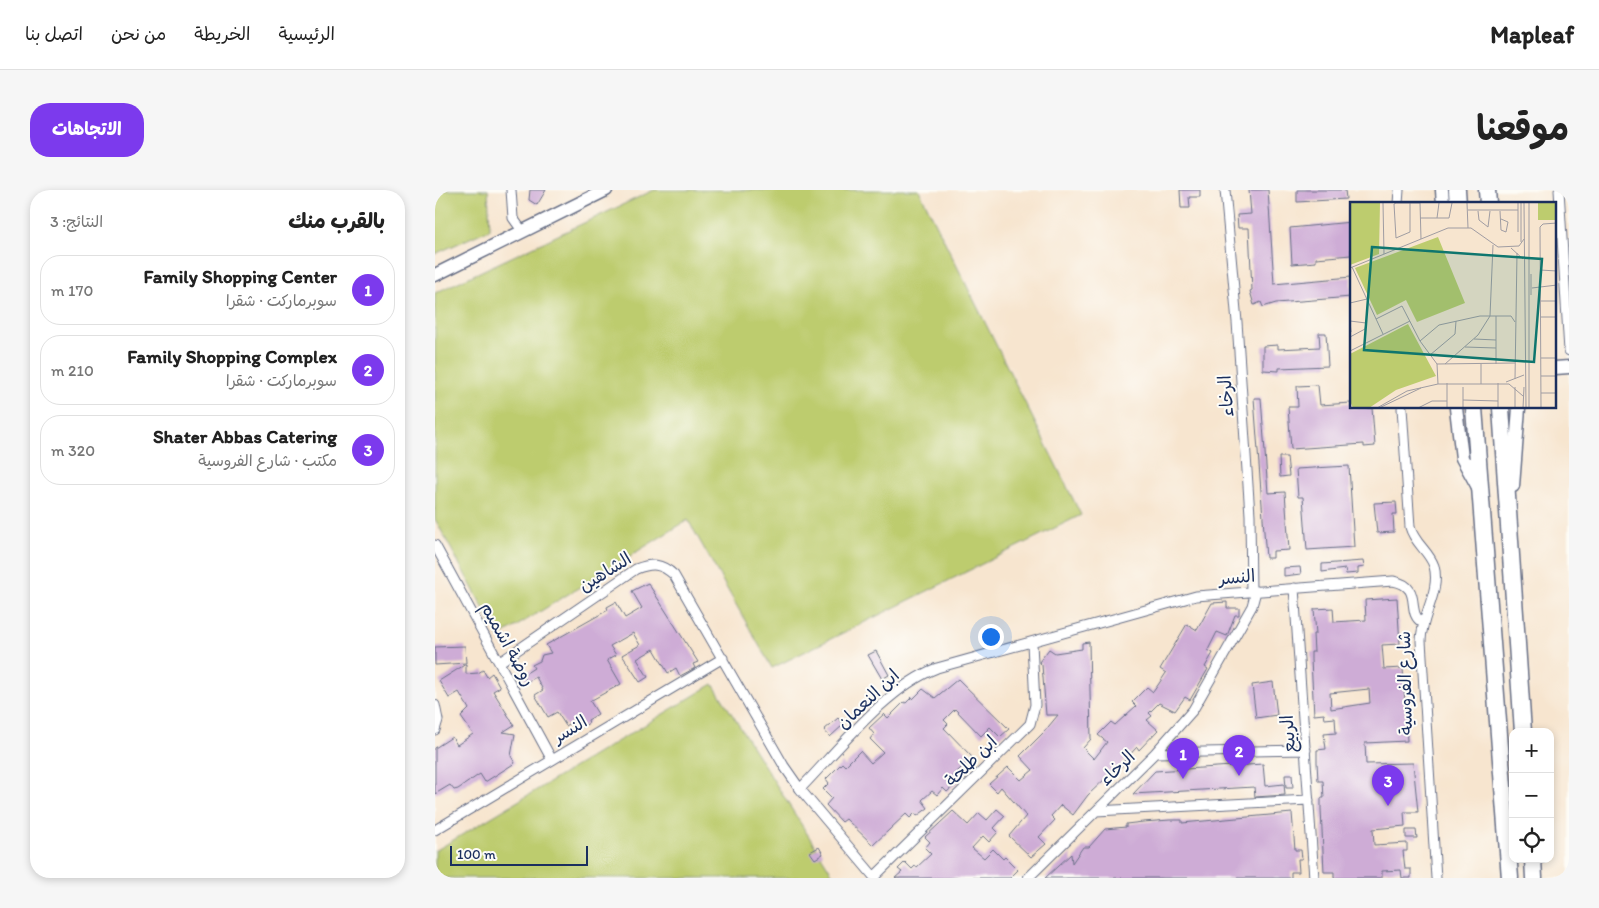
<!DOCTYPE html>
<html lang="ar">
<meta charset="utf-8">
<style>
body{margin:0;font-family:Itim,"Playpen Sans Arabic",sans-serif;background:#f6f6f6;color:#222;direction:rtl}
.controls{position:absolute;right:15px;bottom:15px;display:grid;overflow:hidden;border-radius:10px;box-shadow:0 2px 8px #0003}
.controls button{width:45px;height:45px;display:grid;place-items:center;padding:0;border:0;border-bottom:1px solid #e0e0e0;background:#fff;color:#222;font:25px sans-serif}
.scale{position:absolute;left:15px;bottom:12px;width:138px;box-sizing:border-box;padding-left:5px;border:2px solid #1b2f5e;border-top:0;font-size:14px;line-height:18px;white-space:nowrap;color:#1b2f5e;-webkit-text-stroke:4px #fdfcf7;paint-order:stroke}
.you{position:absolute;left:555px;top:446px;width:18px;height:18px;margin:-12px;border:4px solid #fff;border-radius:50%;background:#1a73e8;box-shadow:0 0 0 8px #1a73e833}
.badge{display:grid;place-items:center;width:32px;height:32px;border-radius:50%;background:#7c3aed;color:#fff;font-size:16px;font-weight:700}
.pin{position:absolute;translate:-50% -41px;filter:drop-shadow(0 1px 2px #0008)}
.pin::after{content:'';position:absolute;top:26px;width:18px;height:15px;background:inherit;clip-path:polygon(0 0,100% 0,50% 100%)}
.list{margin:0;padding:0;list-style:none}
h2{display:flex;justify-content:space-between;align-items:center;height:65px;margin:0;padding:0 20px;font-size:21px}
h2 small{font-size:16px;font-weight:400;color:#767676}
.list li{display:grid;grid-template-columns:32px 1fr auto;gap:15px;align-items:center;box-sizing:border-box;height:70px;margin:0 10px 10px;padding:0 10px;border:1px solid #e0e0e0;border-radius:20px}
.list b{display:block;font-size:19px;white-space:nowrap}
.list p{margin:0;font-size:16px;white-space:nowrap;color:#767676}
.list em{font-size:16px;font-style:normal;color:#767676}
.icon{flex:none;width:28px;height:28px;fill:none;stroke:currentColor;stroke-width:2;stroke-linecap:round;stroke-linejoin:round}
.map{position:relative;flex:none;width:1134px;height:688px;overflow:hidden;direction:ltr;border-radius:20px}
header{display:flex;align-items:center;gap:30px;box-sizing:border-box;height:70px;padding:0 25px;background:#fff;border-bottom:1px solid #e0e0e0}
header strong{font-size:24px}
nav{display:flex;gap:28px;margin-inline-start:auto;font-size:18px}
.intro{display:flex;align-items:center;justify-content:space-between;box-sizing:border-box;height:120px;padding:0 30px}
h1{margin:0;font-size:35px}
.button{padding:12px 22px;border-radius:20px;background:#7c3aed;color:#fff;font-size:18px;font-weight:700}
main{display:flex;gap:30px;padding:0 30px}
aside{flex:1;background:#fff;border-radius:20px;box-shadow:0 2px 8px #0003}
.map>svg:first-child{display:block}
.green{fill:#bdcc6e;stroke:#6c7e66}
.building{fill:#ceacd6;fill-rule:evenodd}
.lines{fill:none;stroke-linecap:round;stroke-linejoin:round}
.street-casing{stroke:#686f86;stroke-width:11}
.secondary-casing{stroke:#686f86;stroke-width:15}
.highway-casing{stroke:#686f86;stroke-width:19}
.street{stroke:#fff;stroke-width:9}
.secondary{stroke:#fff;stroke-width:12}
.highway{stroke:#fff;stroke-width:16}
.labels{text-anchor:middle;stroke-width:4;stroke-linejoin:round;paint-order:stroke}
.street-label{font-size:18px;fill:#1b2f5e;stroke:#fdfcf7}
.inset-road{fill:none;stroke:#9f9ca2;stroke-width:1}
.view{fill:#0f766e;fill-opacity:0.15;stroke:#0f766e;stroke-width:2.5}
.inset-edge{fill:none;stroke:#1b2f5e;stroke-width:2.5}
</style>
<header>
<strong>Mapleaf</strong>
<nav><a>الرئيسية</a><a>الخريطة</a><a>من نحن</a><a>اتصل بنا</a></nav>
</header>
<div class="intro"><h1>موقعنا</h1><a class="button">الاتجاهات</a></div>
<main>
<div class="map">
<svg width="1134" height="688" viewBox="0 0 1134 688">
<rect width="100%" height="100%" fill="#fdfcf7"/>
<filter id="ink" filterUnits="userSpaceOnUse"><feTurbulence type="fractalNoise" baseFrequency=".02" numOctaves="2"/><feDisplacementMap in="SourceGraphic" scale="10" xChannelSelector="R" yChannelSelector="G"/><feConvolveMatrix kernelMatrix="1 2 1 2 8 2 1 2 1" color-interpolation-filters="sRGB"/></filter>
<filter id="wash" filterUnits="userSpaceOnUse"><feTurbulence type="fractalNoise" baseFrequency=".0096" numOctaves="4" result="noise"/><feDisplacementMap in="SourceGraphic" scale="20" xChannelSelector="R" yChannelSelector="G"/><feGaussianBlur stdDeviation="1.12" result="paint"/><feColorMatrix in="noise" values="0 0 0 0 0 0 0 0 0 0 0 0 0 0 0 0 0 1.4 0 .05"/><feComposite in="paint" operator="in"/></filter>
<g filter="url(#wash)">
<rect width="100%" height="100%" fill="#f7e5cf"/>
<path class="green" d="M0,0h53l2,39 -55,25z
M219,0h265l162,325 -309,153 -84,-148 -189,117 -64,-118v-226z
M278,494l122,194h-400v-27z"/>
<g id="blocks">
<path class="building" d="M95,0h16l-9,15 -8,-5z
M745,0h20v7h-11l1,11h-9z
M814,0h19l6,94 77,-7v20l-75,6 -13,4 -2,-5 -7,3 -4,-14 2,-1 -3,-62h-11l-1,-13 14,-1z
M862,0h48l1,9 -49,3z
M916,32v33l-35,3v4l-24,2 -2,-36z
M884,143h7l2,33 -49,2v3l-16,-1v-24l15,-1v4l42,-2z
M883,195l2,20 31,-2v5h21l3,38 -11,1v-3l-73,5 -3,-42h10l-1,-21z
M819,208h7l7,95 17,-1 4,58 -16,1v7h-7z
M844,267h8l2,19 -9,1z
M914,276l5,81 -47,3 -4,-53h-5l-2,-28z
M961,312l1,12h-4l1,18 -17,1 -3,-30z
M928,371l1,6 -6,1v5l-12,1 -1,-5 -23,3v-8z
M865,377l1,7 -17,2v-8z
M213,393l50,79 -5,2 2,4 -15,8 -4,-8 -8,5 -14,-24 -17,10 11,18 -8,5 -18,-27 18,-10 -7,-12 -23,13 6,9 -9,5 14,24 -31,17 8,13 -10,6 1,3 -7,4 -4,-6 -3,-1 -9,6 -9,-14 -9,5 -13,-22 8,-5 -7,-13 -9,5 -4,-7 11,-7 -2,-3 8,-4 2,-6 9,-2 -5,-8 62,-35 -1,-3 9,-5 9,16 17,-10 -10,-17z
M962,408l3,46 -18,1 2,24 19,-1 4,73 -42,2 1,21 47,-1 5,49h-14l1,14 -32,3 1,16 33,-2v8h-4l2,18h6v9h-9l-1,-8 -19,1v7h-48v-6h-10l-3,-63v-11h3l-1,-17h-5l-1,-19v-12l9,-1 -2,-15 12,-1 -1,-15 -10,1 -1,-5 -10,1 -3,-55v-8h3l-1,-18h3l-2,-25 19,-1 1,14 32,-2 -1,-20zM934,499l1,14 -39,6 -1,-16z
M792,412v6h12v7h-4l-8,21 -10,-4 -9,18 5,3 -8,14 3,2 -18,31 -5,-3 -10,14 -16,-8 -10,10 3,3 -5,4 11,10 -19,20 -2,-3 -16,17 1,2 -15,11 -19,18 -15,20 -12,-10 -10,11 4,4 -16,17 7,7 -15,13 -22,-21 17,-20 -25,-29 -4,5 -8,-8 19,-17 13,13 12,-10 -13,-14 24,-24 14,-17h-12l-4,-50 -3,-3 10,-13 6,4 27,-4v-6l7,-1 2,97 -8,9 11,11 13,-17 -9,-7 13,-13 4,3 21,-19 -4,-4 15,-15 6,5 5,-7 8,-12 -6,-4 27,-45 10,6 15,-27z
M30,456l1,17 -31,2v-18z
M441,461l13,24 -7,4 -14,-24z
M31,474v10l12,-1 5,-3 4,7 5,-4 8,14 -7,4 21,34 -11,7 12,2 -4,22 4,7 -30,19 -5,-8 -22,15 -4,1 -4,-5 -15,9v-46l17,-11 5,8 16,-11 -12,-17 8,-8 -10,-17 -10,6 -10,-17z
M523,489l51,50 -9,8 -10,-10 -9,9 -26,-27 -11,11 4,4 -4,4 28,29 -19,19 6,5 -12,11 -4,-4 -6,7 -5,-4 -10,9 6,8 -11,8 -2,-3 -5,5 -4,-4 -33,31 -27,-26 -4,3 -16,-17 6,-7 -9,-9 6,-6 -3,-4 16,-16 3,3 15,-15 11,12 12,-11 -13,-13 4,-5 -5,-6 15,-14 4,4 16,-16 2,1 6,-6 1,2 10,-10 12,9z
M838,492l4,33 -21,3 -4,-33z
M403,528l6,6 -14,13 -6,-7z
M828,574l2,22 19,-2 1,11 -30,2 -1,-10 -121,7 22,-23z
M850,585h7l1,13h-7z
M562,619l8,7 -11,12 4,4 -9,10 -6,-6 -11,12 12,10 9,-9 10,10 2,-2 13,13 -8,8h-115l7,-6 -4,-3 7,-7 7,7 3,-3 2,1 14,-13 -6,-6 5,-6 -5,-5 28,-26 15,14 11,-12 8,7z
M857,623l3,37h6l1,9h-4l1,13h-8v6h-246l26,-24 1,9 11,-16h6l16,-18 21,-2v-3l17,-2 27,-2h12v3z
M971,640h10l1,8h-11z
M384,657l4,7 -8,5 -5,-7z"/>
</g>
</g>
<g filter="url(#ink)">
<use href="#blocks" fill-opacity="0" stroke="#686f86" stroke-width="1"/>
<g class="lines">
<defs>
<path id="street" d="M76,0l2,28 10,14
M790,0l12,132 13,193 1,77
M1124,0l10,161
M963,14l1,-14
M967,218l8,119c4,16 19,24 24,39 7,26 -13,49 -13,75l15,237
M0,355l117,215
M859,398l20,290
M65,472l136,-93c16,-6 25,-6 38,6l110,191 16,23 75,89
M0,515l3,15 -3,10
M720,563l151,-3
M365,599c38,-39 87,-102 137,-121l259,-72 197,-15c32,6 11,32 30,42
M661,621l213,-11
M0,640l288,-172
M439,687l156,-153 5,-19 -3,-62
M593,688l127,-125 38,-43 59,-104 4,-15"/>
<path id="secondary" d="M1007,0l1,14
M0,85l171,-85
M1120,178l14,-1
M1021,218l6,50 17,31
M1078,296l6,-78"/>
<path id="highway" d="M1022,0l1,14
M1052,0l1,14
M1039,218l36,470
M1066,218l22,324
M1098,669l1,19"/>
</defs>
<use href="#street" class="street-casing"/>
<use href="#secondary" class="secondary-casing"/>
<use href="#highway" class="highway-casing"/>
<use href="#street" class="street"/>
<use href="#secondary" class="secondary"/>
<use href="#highway" class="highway"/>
</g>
</g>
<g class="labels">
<g class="street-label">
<text transform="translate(791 206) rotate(-94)" y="6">الرخاء</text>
<text transform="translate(170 382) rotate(-32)" y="6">الشاهين</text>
<text transform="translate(802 387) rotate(-5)" y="6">النسر</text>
<text transform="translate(73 454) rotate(61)" y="6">روضة اشميم</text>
<text transform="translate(970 493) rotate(-91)" y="6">شارع الفروسية</text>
<text transform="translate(433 509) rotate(-43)" y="6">ابن النعمان</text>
<text transform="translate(135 539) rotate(-31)" y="6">النسر</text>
<text transform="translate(853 544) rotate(-94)" y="6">الربيع</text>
<text transform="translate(536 571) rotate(-44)" y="6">ابن طلحة</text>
<text transform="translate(682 578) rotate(-44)" y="6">الرخاء</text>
</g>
</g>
<g transform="translate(915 12)">
<rect width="206" height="206" fill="#f7e5cf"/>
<path d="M0,1h30l-1,51 -29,11zM188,1h18v17h-18zM88,35l27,66 -48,19 -11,-22 -29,15 -22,-47zM58,122l28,52 -40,14 -27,18h-16l-3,-7v-47z" fill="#bdcc6e"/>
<path class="inset-road" d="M33,1l1,51M60,1v29l-14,6 -2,-34 2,-1h24M70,1l1,36M117,1l1,25M168,1v29M171,1v39M174,1l2,205M179,1v205M118,8h50M128,9l1,9 9,7 2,-16M150,9l1,19 5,2 2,-10 -7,-3M70,16h29l3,-15M87,16l2,-15M161,46l12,11M2,65l31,67M0,66l98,-40h23l27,19 21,-1 5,-7M190,68l17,1M182,86l25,-3M181,93v-21M190,99h17M0,101l17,-4M140,114l3,-71M146,114v48M190,115h17M26,117l26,-13 18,35 17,23M206,134v22M0,135l15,-8 1,-6 -16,-2 1,11M124,137l22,1M70,139l19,-16 41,-9h31l4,6M115,145l31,1M0,149l60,-30M80,153l25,-21 1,-13M191,156h16M87,162l78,-1M87,162l1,20M95,162l33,-29 12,-19M191,174h16M165,177l2,-126M156,180l18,-7M97,181v25M148,181v25M131,182v-20M165,185v21M191,191h16M113,198l35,1M27,206l30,-17 31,-7h71l14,12M29,206l42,-20M68,206l14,-7h15M113,206v-21M173,206l1,-21M191,206l-1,-181 3,-3 14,-1"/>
<path class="view" d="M22,45l170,12 -8,103 -170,-12z"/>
<rect width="206" height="206" class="inset-edge"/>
</g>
</svg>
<div class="controls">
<button>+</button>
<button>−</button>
<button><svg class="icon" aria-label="locate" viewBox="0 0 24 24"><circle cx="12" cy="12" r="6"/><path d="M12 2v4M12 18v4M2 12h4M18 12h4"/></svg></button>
</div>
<div class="scale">100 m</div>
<div class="you"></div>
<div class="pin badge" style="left:748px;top:589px">1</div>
<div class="pin badge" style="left:804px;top:586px">2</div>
<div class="pin badge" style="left:953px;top:616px">3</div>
</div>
<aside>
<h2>بالقرب منك<small>النتائج: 3</small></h2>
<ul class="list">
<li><span class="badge">1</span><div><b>Family Shopping Center</b><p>سوبرماركت · شقرا</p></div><em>170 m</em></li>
<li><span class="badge">2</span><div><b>Family Shopping Complex</b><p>سوبرماركت · شقرا</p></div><em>210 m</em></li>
<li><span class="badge">3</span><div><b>Shater Abbas Catering</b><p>مكتب · شارع الفروسية</p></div><em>320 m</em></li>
</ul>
</aside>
</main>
